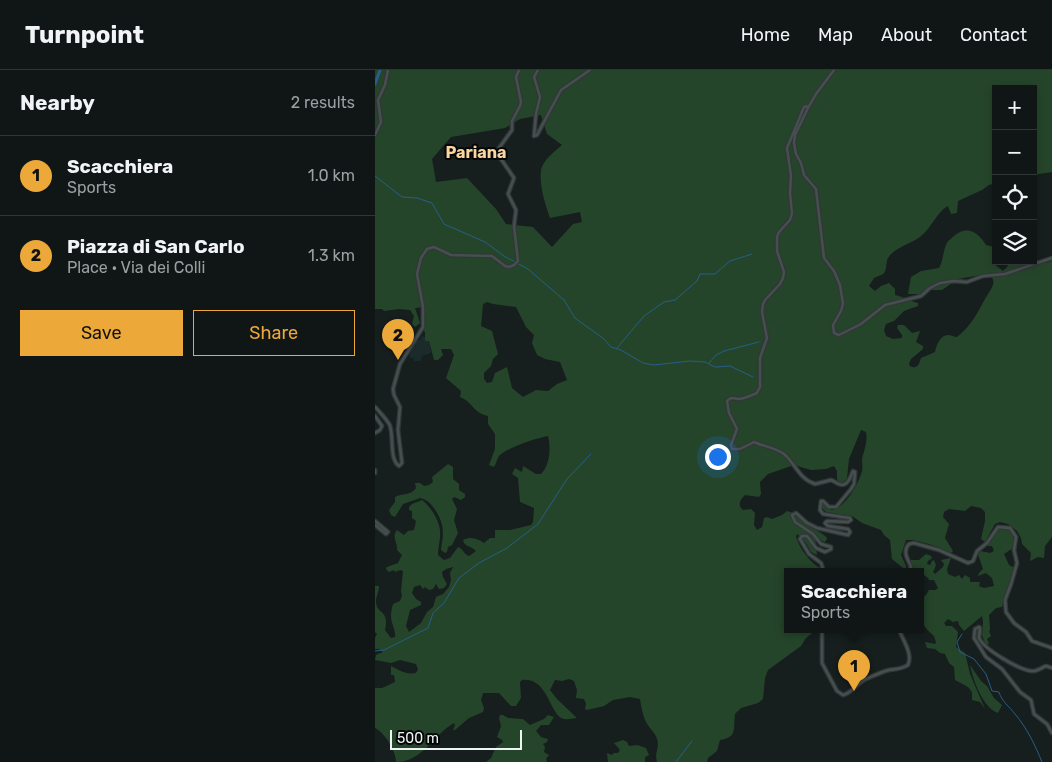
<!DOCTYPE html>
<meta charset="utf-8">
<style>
body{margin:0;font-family:Rubik,sans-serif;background:#1e2323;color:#f1f3f6}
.controls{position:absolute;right:15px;top:15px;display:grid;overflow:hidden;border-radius:0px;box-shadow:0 2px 8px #0003}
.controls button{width:45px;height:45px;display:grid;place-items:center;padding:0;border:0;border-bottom:1px solid #303535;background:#101616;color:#f1f3f6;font:25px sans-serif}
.scale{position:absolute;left:15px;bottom:12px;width:132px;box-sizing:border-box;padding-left:5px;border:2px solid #eef3f3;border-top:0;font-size:14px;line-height:18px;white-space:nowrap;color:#eef3f3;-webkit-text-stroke:4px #050707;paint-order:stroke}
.you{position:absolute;left:342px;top:386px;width:18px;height:18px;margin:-12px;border:4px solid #fff;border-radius:50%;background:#1a73e8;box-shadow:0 0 0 8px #1a73e833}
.badge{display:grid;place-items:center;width:32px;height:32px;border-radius:50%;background:#eca93a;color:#111;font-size:16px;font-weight:700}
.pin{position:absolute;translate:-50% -41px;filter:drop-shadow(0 1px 2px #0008)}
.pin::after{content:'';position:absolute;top:26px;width:18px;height:15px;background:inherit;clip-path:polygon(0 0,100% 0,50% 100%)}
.popup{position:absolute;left:409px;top:498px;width:140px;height:65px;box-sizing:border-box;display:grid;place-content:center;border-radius:0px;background:#101616;filter:drop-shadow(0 1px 4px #0005);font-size:16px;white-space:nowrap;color:#9c9fa1}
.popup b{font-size:19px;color:#f1f3f6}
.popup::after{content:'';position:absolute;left:50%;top:100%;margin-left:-10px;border:10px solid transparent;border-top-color:#101616}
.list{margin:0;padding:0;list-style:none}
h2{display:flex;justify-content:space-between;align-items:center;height:65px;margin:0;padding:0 20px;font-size:21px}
h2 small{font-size:16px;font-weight:400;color:#9c9fa1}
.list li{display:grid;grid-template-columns:32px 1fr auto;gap:15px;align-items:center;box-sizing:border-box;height:80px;padding:0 20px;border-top:1px solid #303535}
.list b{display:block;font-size:19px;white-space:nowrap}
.list p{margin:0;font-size:16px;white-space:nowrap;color:#9c9fa1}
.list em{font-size:16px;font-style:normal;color:#9c9fa1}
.actions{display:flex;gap:10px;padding:15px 20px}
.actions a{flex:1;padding:11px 0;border:1px solid #eca93a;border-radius:0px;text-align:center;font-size:18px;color:#eca93a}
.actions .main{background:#eca93a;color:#111}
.icon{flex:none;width:28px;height:28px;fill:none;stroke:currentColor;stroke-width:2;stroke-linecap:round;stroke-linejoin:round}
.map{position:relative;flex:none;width:677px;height:692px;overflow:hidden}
header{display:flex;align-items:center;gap:30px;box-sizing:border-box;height:70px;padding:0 25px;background:#101616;border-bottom:1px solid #303535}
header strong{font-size:24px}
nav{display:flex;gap:28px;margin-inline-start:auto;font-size:18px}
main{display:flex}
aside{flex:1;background:#101616}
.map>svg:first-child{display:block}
.built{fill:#1b2b2b}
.green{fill:#25452a;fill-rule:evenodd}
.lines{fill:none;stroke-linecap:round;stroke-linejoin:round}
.stream{stroke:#275e88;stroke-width:1}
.river{stroke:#275e88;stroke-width:3}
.minor-casing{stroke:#323737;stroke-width:5}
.minor{stroke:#464f4f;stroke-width:2.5}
.labels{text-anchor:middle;stroke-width:4;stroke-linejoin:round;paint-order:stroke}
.quarter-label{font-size:16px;font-weight:bold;fill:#fbd5a0;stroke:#050707}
</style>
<header>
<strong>Turnpoint</strong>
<nav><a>Home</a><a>Map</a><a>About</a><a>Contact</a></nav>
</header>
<main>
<aside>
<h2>Nearby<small>2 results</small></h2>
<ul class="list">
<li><span class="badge">1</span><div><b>Scacchiera</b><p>Sports</p></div><em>1.0 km</em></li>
<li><span class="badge">2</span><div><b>Piazza di San Carlo</b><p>Place · Via dei Colli</p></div><em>1.3 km</em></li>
</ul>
<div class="actions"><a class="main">Save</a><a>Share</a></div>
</aside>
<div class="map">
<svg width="677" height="692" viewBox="0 0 677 692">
<rect width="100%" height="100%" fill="#161e1e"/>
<path class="built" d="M47,266l3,1v3h4l2,13 -9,3 -1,5h-7v-3h-4l-1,-4 8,-14h3z"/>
<path class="green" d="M0,0h677v102l-19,3v-86h-37v94l-7,2 -7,5 -24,11 -1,12 -6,1 -3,-8c-12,6 -18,26 -31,33 -8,5 -24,10 -29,19 -3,5 0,15 -7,17 -2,1 -5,2 -7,3l-5,8 6,5 6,-5 8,-3 6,6v6c9,2 14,6 23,8v3l-14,5 -10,10 -8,3 -2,6 2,6 7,3 9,-1v-3l-5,-7 1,-3h6l8,8 8,-2 -4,11 7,4v3l-12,10 -2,5 1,2c7,4 9,-2 11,-8l14,-6c1,-6 5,-17 13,-17 3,0 6,2 9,2 13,-10 20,-23 28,-38 2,-4 6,-9 8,-14 1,-4 0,-7 -3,-11h-3l-29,5 -16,11h-14l-8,4h-12l3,-17 10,-6 18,-3c4,-7 4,-16 7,-23 1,-4 5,-6 8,-9 13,-11 24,-4 32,9l8,2 -2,9 2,8 9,7 4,-4 3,-6h23v-7c4,8 11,11 19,7v276l-7,9 -1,12 -6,-1 -8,4 1,-8 -9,-9 -1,-6 -4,-7 -9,-7 -8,-2 -5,2 -10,18 -4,-3 4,-18v-9l-4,-4 -10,-2 -6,5 -16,-2 -5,3 -1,5 6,7 -4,14 8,13 -2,2c-11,-6 -33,-14 -45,-13l-5,15 5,11v3l-3,-1 -11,-9 -2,-19 -6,-5 -3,-5 -19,-7 -10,-7 -26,-4 -4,-4 1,-5 8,7c13,0 28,-27 31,-39 1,-3 0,-8 0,-12 2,-9 6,-17 4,-27l-5,-2 -12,29 -2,19 -4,5h-3l-3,-4v-8l-3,-5 -8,3 -15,1 -17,-5 -26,9 -8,8 1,12 -2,3 -14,-2c-5,5 -8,10 -2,15l8,-1 4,4 -1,12 3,5 5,-3 2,-9 3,-1 5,2 10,-4 5,-4c9,2 15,11 23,16 6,4 12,5 17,11l-1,3 -2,1 -9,-6 2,19 -6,-3c-3,-6 -7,-13 -14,-18l-1,3c4,12 14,26 26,32 4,1 8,1 12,3h-46v58h28l-10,8 -5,8 -33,24 -3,8 -2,21 -5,4 -17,5 -6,6c-2,15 3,23 -15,26l-3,11 -9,7 -1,4h-50c-3,-9 3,-15 0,-23 -2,-7 -8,-11 -11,-17 -3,-6 -5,-16 -6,-23l-10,-2 -17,3 -9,6 -17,4 -2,-1 1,-5 -2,-5 -8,-1 1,-8 -3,-9 -5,-2 -7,2 -7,-1 -5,10 7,9 20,19c-4,0 -9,2 -13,1 -14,-2 -16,-43 -42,-39l-2,2 1,16 -5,8h-5l-12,-13h-16l-2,7 3,8 -1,4 -14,6 -14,12h-2l2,-5 -1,-2c-21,12 -31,39 -58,39 0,-11 -11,-29 -21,-34v-40h7l13,-6 -1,-7h-3v-9c8,4 15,9 25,7l2,-4 -2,-5 -16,-4 -9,3 -16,-3 1,-5 7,-3 -4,-3h-4v-11l2,-4 -2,-2v-46h4c0,6 -3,10 -3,15 0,14 14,8 9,29l6,8 4,-1c1,-7 -4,-13 -4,-21 0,-4 1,-9 2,-12l7,-3 2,-5 -1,-5 2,-20 -3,-1 -5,2 -1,-2 -5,2 -3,-3 1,-2 11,-4 4,-8 -5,-5c1,-8 -6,-12 0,-20l7,5 4,-4 6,-1 2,-9 -4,-3v-7l-3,-1c-1,-7 8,-7 13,-10 8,6 17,20 18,30 1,9 -2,16 -2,25l6,5 6,-2 8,-11c5,1 6,8 11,9l7,-5c-4,-5 -12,-4 -13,-11 8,-4 15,-1 21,3l6,-5h5v-8h15l21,-5 2,-3 1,-14 -14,-6 -2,-24 -6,-4 3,-6 7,4 1,-6 13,8h5c9,-9 10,-26 7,-38 -11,2 -42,12 -49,20 -2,3 -3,8 -5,11l-5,-2 6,-16v-15l-7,-10v-8c-15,-3 -15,-14 -28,-19l1,-6 -15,-13 8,-23 -3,-6h-10l2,6 -5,5h-4l-5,-19h-4v-9l-2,-2 2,-8 -1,-15 -9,1 5,15 -5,4 -3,-3 2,-8 -4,-6 -11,-1 -15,2 -2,-2h-7zM166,45l6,19 15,11c-7,6 -19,15 -21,25 -2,14 4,35 9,48l30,-6 2,10 -9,2 -21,23 -19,-20 -27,-3 -10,-15 -29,-31 -31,4 -4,-23 19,-22 54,-9 15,-9zM112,232l6,2 23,3 10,20 8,8 -2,8 5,12 8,4 15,3 7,18 -10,4 -9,7 -12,-1 -13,7 -11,-9 -5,-21 -12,6 -3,9 -5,1 -3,-4v-6l7,-7 2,-7 5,-5 -6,-23 -11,-5 2,-22zM78,497l-3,6 1,7 -2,7 -6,7 -7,3 -3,10 -6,5 -6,11 -12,9 -3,-6 4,-16 11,-5v-3l-5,-3 -4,-6 2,-6 6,-2 3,4 2,-2 4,3 4,-1 3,-5 3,5 5,-1 3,-4 -4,-7 -1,-5 4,-3z
M73,394l5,3v12l6,5v6l6,4v3l-4,3 -7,-3 -2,2 5,10 -3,11 4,13 -6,12 -4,2 -1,5 -2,1 -4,-3c1,-8 3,-17 1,-25 -2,-10 -12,-26 -22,-27l-17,6 -8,13 -4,-2 -2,-5 6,-8v-5c7,-4 16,-1 21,-9l-1,-5h5l4,3 5,-1 4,-3 -1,-5z
M624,458l12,2 3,6 -1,12 -9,6 5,11 6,3c-3,10 -7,18 -10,28 -2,4 -1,7 -3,11l-6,1 -7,7 1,15 -1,1 2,5 -4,3 2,4 -3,3 -4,-11 1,-13 -1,-6 -18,15 -5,-6 -1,-4 -5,1 -5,-3 -4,4 2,3h6l6,6 -2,15 9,6 5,21 15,35 -5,-7 -8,-2v-8l-4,-5 -13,-7 -1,-13 -5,-4 -4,-9 -5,-1 -5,-4 -8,-1 -2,-6 10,2 1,-2 -2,-6c-17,-13 -14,-24 -14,-45v5l2,2 4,-3 3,-5h7l2,-2 -4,-8h-5l-1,-2 -4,-3 -4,2v-5h-7l-3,-12h9l7,-6 5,2 1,2 -4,3 -1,3 3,1 2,-4 2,-1 2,5 -3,7 2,2 8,-7 1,-3 -3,-4 10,-2 -4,11 1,5 7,3 4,-2 3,4 3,-4 5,3v4h10l-1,4 5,2 10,-2 -2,-8 -6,-5 -8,3 1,-3 4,-4 -5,-15 2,-3 10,2 4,-2 -2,-5h-4l-1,-1z
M595,595l11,16 6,5 7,12 8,7 -4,8c-15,-5 -25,-33 -28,-48z
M125,645h3l5,3 15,1 7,6 14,-6 4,-4 6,2 -5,8h-8l-5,6 5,6 7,2 -1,3 -4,2 2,3 -1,5 5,3 -3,4 1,3h-61l5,-4 5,-11 7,-5 -1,-2 -5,-3 4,-11 -2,-8z
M248,670l4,2 2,4 8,-1 9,3 3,7 -4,2v5h-37l-1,-9 5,2 2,-2h4l2,-3 -6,-7z"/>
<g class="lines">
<path class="stream" d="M0,106l27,21 15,1 15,5 12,21 41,18 19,14 24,13 36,31 11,18 29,21 7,8 10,3 22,13 11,2 36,-4 15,1 10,5 15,-1 23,11
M242,278l27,-32 20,-14 11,-2 22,-19 3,-7h15l15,-13 22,-7
M334,293l7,-8 8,-4 35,-9
M587,564l-5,8 3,10 14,7 12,15 6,17 7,1c3,10 10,14 16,22 12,14 20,31 27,48
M0,581l9,-1 44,-22 5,-15 11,-10 15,-25 20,-15 28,-15 31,-24 29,-45 24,-25
M301,692l16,-21"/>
<path class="river" d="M0,14l5,-14"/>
<defs>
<path id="minor" d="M459,0l-18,24 -8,14 -13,27 -1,8 2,11 5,9 3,12 12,14 8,69 10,13 6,14 3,19 -2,7 -8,14 1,8 5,2 22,-11 24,-19 36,-9 9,-8 10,-5 14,-2 13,1 16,-6 22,-2 47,-16
M433,38l-2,-2 -2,1 -17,41 4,28 -1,17 2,20 -2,7 -11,12 -2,5v14l7,21 -1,6 -3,6 -15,16 -2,4 -1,8 5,26 -7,20v29l-3,6 -10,4 -7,2 -9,-1 -4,3 2,12 8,16 -6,16 1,4h8l14,-7c9,4 22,6 30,12 11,9 15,25 31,30l16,-4c3,1 5,3 8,4 8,4 12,-8 14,-13l2,1
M0,65l6,-13 -3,-22 7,-15 3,-15
M159,66l3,-1 24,-45 29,-20
M159,66l2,-22 4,-17 -6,-20 4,-7
M0,337c3,3 14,15 15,19 4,11 -1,33 9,40l3,-3 -4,-33 2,-23 -6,-12 -1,-6 7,-25 23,-37v-20l-6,-33 4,-16 6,-9 7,-2 17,8 41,1 13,10 4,1 5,-2 4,-4 -4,-35 2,-16 -8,-16 6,-16 -13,-19 -2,-11 13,-18v-9l8,-15 1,-4 -5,-25 3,-7
M0,346l7,10 -2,4 -5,3
M0,400v3
M0,451l13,11
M0,455l11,9 2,-2
M449,502l-3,-9 -12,-9 -9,-15 2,-3h5l9,12 9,4 6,-3v-2l-10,-3 -8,-10 -18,-12 -3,-7 4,-2 11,10 10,5 31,7 2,-3 -2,-3 -20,-3 -3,-3 2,-2 21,1 3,-2 -1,-2 -27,-4 -3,-4 1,-9h2l6,6h7l15,-18 3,-5 1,-12
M533,502l3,-5c-3,-8 -9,-15 -2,-23l5,-1 25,7 29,13 5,-2 4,-10 10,-8 11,-16 12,1 6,9 -2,13 3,13 -6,21 -6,16 1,12 8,11 12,9 6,9 20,7
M447,560v33l15,28 6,4c9,-2 14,-12 23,-16 7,-3 15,-7 23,-9 7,-1 13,-1 19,-5 5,-11 -5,-25 -9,-35
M677,598l-6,-2c-5,2 -10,6 -15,5 -13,-2 -46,-21 -52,-33l1,-10 -1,-1 -4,2 -1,9 12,19 16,12 18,23 11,8 3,14 13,10 5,9"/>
</defs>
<use href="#minor" class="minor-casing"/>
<use href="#minor" class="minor"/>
</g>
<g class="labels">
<g class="quarter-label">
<text x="101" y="88">Pariana</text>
</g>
</g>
</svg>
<div class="controls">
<button>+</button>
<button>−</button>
<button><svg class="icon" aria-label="locate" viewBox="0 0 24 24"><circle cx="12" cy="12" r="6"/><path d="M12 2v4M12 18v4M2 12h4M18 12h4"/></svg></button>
<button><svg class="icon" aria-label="layers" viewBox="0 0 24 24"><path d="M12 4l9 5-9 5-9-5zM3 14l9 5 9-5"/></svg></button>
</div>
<div class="scale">500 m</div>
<div class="you"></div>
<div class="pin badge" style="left:479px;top:621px">1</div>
<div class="popup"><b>Scacchiera</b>Sports</div>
<div class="pin badge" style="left:23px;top:290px">2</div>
</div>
</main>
